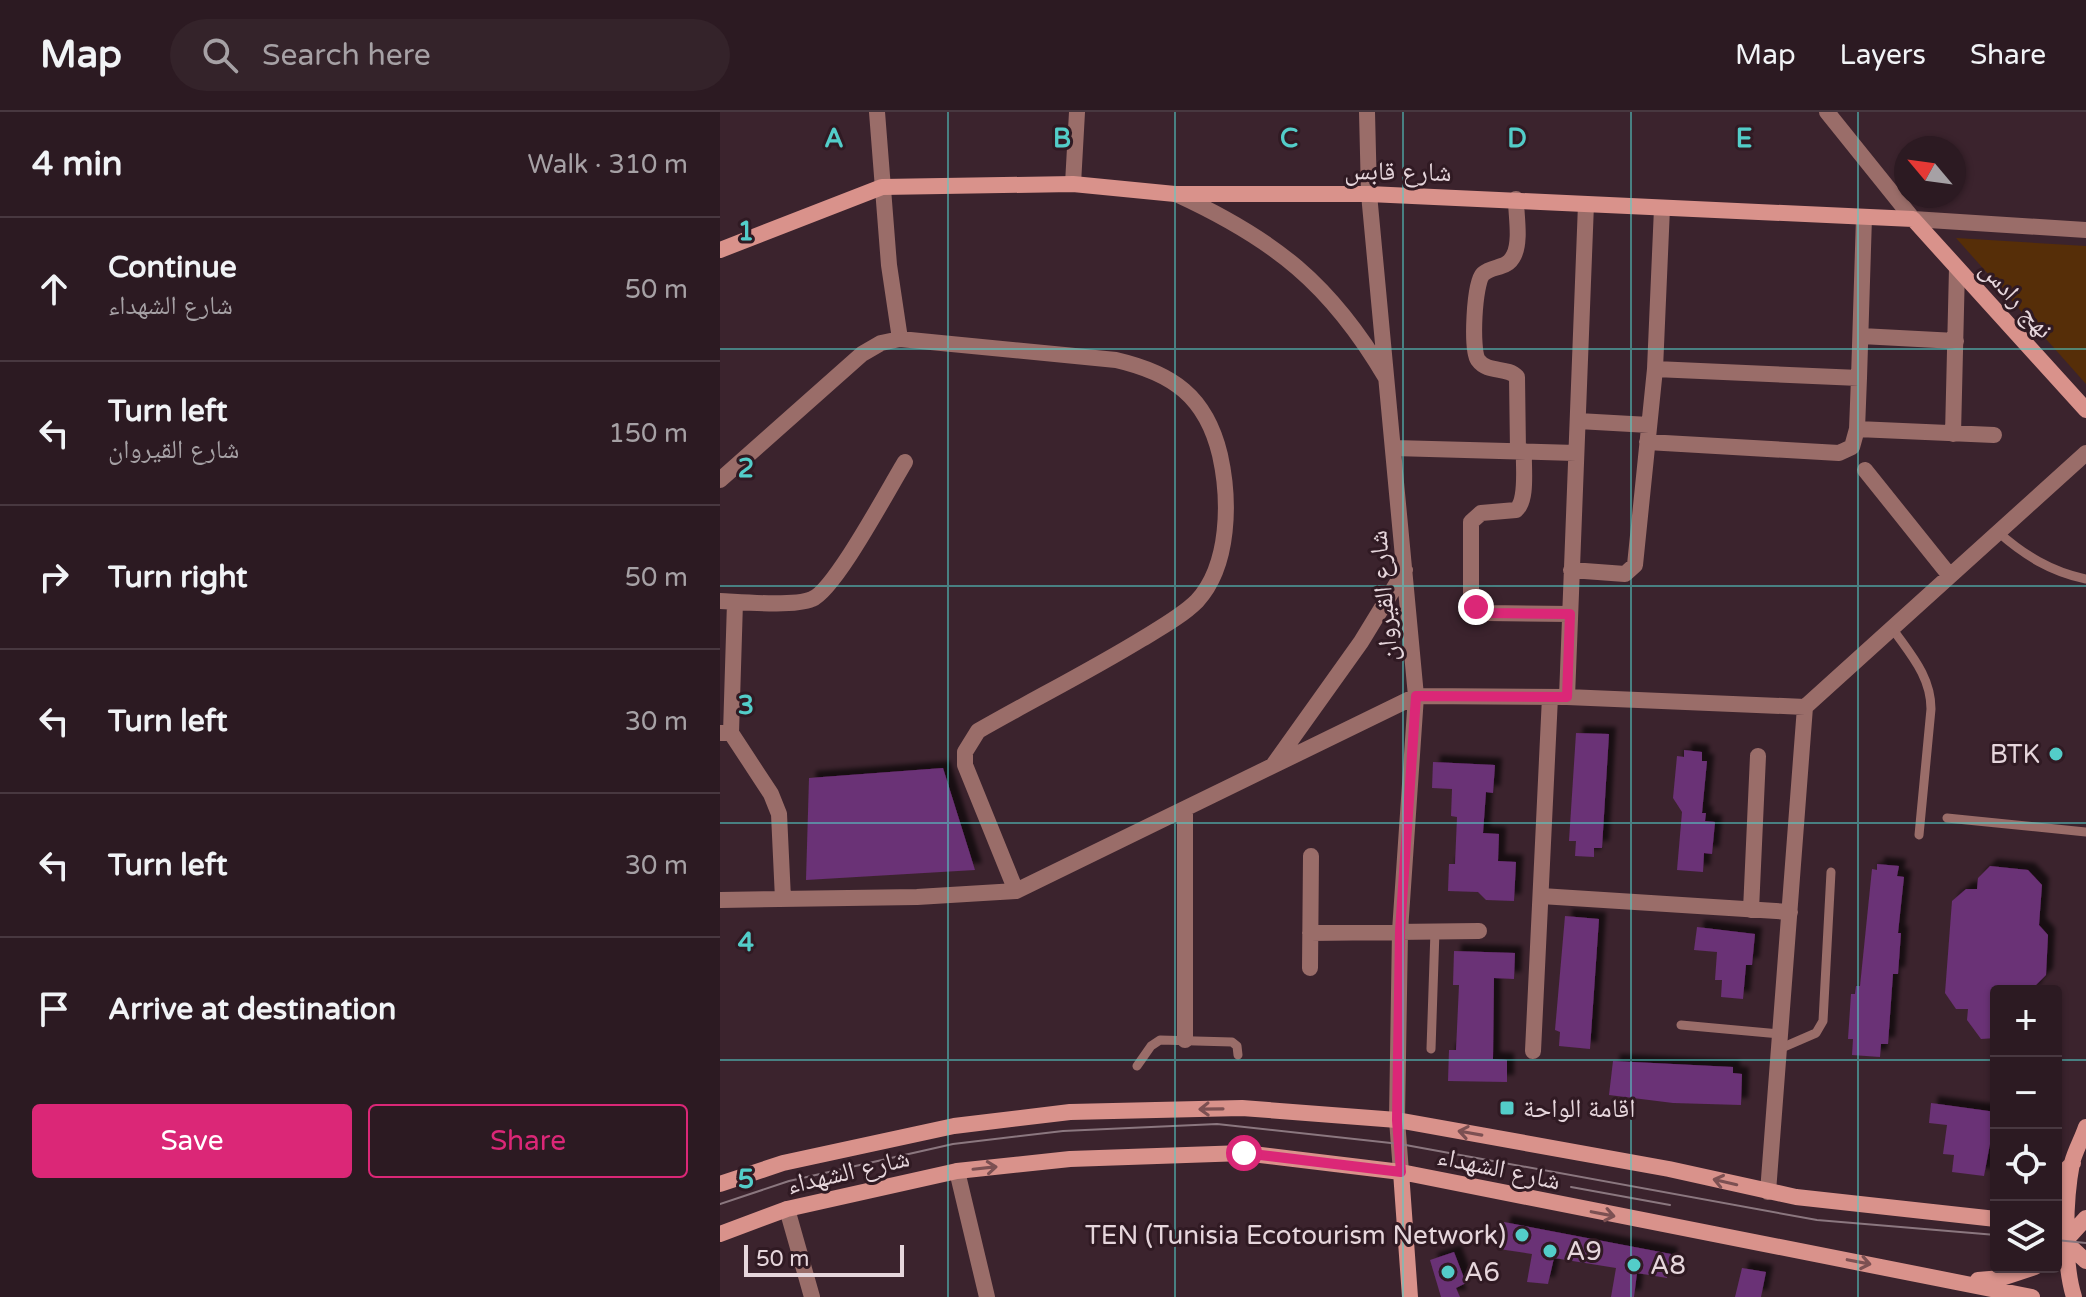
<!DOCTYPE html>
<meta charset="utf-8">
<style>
body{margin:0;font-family:"Varela Round","Noto Naskh Arabic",sans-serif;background:#34232a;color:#f1f3f6}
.controls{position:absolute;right:24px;bottom:24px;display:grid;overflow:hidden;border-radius:8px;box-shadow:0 2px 6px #0004}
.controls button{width:72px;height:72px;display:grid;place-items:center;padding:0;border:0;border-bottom:2px solid #483840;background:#2c1a22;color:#f1f3f6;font:40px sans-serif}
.compass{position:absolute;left:1174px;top:24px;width:72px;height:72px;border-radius:50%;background:#2c1a22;box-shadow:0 2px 6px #0004;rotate:299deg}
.scale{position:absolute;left:24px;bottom:20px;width:160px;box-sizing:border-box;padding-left:8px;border:4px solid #e6d6dc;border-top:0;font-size:22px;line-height:28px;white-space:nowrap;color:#e6d6dc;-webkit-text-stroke:6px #301a23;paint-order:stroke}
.stop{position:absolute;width:24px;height:24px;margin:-18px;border:6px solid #db2777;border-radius:50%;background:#fff}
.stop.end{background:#db2777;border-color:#fff;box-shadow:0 2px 8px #0008}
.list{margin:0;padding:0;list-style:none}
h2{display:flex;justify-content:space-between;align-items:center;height:104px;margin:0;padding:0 32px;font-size:34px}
h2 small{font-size:26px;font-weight:400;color:#a6a1a5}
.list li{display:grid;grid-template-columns:52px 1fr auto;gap:24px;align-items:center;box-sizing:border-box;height:144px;padding:0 32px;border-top:2px solid #483840}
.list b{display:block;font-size:30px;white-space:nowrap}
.list p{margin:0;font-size:26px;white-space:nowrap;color:#a6a1a5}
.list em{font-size:26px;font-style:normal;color:#a6a1a5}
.actions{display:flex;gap:16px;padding:24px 32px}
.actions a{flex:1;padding:18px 0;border:2px solid #db2777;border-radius:8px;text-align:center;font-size:28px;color:#db2777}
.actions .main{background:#db2777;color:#fff}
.icon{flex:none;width:44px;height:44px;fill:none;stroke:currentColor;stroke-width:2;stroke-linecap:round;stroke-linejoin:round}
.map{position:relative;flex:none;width:1366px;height:1185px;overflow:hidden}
header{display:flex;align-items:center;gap:48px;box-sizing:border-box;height:112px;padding:0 40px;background:#2c1a22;border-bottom:2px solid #483840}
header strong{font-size:38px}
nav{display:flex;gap:44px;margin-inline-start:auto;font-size:28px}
.search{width:560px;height:72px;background:#34232a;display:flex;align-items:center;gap:20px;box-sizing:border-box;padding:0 28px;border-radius:44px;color:#a6a1a5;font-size:30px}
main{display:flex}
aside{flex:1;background:#2c1a22}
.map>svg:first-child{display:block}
.green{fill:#562e08}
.building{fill:#6b3076;filter:url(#shadow)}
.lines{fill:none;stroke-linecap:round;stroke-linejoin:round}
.lane{stroke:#9a6d69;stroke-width:9}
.street{stroke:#9a6d69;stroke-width:16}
.secondary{stroke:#d9928b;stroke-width:16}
.tram{stroke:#8b777f;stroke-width:2}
.oneway{stroke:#7c5052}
.route{stroke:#db2777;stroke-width:10}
.grid{fill:none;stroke:#53cdc9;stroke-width:2;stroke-opacity:0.55}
.poi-dot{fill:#53cdc9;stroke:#301a23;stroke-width:3}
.labels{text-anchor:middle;stroke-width:6;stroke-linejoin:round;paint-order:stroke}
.street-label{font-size:26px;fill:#e6d6dc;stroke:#301a23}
.poi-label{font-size:26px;fill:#e6d6dc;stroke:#301a23;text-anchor:start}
.grid-label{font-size:26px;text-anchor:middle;font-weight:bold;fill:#53cdc9;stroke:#301a23;stroke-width:6;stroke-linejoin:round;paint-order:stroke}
</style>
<header>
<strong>Map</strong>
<div class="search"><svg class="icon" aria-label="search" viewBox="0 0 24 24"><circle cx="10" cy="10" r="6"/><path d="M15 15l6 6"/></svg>Search here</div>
<nav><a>Map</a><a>Layers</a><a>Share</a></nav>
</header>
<main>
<aside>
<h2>4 min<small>Walk · 310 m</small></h2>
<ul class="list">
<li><svg class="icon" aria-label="ahead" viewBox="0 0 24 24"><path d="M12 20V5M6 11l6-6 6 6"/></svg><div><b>Continue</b><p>شارع الشهداء</p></div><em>50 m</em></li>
<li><svg class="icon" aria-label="left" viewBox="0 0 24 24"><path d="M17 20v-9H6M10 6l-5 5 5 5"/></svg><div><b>Turn left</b><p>شارع القيروان</p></div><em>150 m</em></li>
<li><svg class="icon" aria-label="right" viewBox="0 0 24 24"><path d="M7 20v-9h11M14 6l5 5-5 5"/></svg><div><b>Turn right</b></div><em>50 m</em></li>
<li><svg class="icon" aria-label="left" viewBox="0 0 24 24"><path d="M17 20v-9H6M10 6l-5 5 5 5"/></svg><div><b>Turn left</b></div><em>30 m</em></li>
<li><svg class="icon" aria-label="left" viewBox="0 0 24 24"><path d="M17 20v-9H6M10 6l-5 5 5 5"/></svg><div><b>Turn left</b></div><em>30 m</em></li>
<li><svg class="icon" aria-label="arrive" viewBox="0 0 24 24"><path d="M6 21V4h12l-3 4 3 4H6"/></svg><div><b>Arrive at destination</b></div></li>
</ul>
<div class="actions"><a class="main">Save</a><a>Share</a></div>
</aside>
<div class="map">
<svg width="1366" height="1185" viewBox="0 0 1366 1185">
<defs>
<filter id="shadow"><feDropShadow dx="7" dy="-7" stdDeviation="2" flood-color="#0009"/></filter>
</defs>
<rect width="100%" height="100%" fill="#3b232d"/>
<path class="green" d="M1236,126l130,8v138z"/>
<path class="building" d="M856,621l33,1 -7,114h-8v9l-19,-1 1,-15h-7z
M964,638l18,2v9h5l-5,52h4l-1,8 10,1 -3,32 -8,-1 -1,19 -26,-2 5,-58 -9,-14 4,-42 7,1z
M713,650l62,3 -2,28 -7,-1 -3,41 16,1 -1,27 18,1 -2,39 -28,-1 -8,-8 -30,-1 1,-27h6l2,-47 -6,-1 1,-27 -20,-1z
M223,656l32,102 -169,10 3,-102z
M1157,752l22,2 -2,10 7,1 -6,56h3l-3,41h-5l-5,70h-7l-1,13 -28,-2 1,-16h-5l3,-45h4l1,-8h4l12,-117 5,1z
M1270,754l38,4 14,15 -3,40 9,10 -2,40 -11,11 -1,5h-38v47l-15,1 -14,-19 1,-11h-12l-11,-16 7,-92 14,-12h11l1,-11z
M845,804l34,3 -9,130 -31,-3 1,-14 -5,-2z
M977,815l58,7 -3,31h-6l-3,34 -22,-2 1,-17h-7l2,-28 -23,-2z
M734,839l61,2 -1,26 -20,-1 -1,81 14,1v22l-59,-1 1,-31h7l3,-65h-6z
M893,949l120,6v6l9,1 -1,31 -68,-2 -64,-8z
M1211,991l65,9 -12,64 -32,-4 2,-17 -11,-1 4,-29 -18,-2z
M784,1110l167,32 -4,24 -30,-5 -3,24h-23l5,-29 -62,-10 -6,26 -21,-2 5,-28 -33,-5z
M734,1140l12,31 -10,5 4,9h-19l-11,-37z
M1022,1156l24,4 -5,25h-26z"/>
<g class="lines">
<path class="lane" d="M1278,420c26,23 53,40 88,47
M1172,516c18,26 39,48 39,81l-12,126
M1227,706l139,14
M961,913l99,9
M711,937l4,-118
M1059,937l37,-16 7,-12 8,-149
M417,954l14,-20 9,-6 72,2 5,4 1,9"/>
<path class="street" d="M157,0l12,153 11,74
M647,0l2,82 47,502 -16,235 -3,189 4,52
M1107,0l86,107 173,11
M353,72l4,-72
M456,82c98,45 155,90 210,184
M796,87c0,17 5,41 -2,56 -7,15 -21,10 -31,19 -9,9 -12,76 -5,86 10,14 29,6 39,17l1,74
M1141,224l95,5
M935,257l204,9
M858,309l71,4
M1137,317l137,6
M1233,322l4,-166
M927,330l192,11 13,-6 5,-18 2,-51 5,-161
M674,336l182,5
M804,339c-1,16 4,49 -8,59l-35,3 -10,9v80l15,11 84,1
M1145,358l85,106
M0,368l142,-126 19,-11 19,-4 216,21c56,13 90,36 104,95 10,45 10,110 -23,146 -15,15 -37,27 -55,38 -54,33 -110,61 -164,92l-13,21v13l51,126
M851,458l54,4 10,-9 20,-196 7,-161
M0,489c22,1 74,6 92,-2 23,-9 77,-111 93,-137
M847,585l19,-493
M0,621h11l4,-131
M11,621l40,61 8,20 4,85
M554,652l87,-122 44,-72
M465,698v230
M821,784l249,16
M0,788l197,-3 99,-6 400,-195 151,1 238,10 281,-254
M1031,798l7,-154
M590,821l169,-2
M590,856l1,-112
M813,939l17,-354
M237,1059l30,126
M1048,1080l37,-485
M67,1097l25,88"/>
<path class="secondary" d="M0,138l162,-63 191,-3 102,10h194l544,25 173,191
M681,1060l9,125
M1336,1068l17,-17
M0,1072l63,-21 171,-37 116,-14 172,-4 155,12 272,49 127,28 200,22
M0,1122l67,-25 170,-38 113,-12 174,-6 157,19 631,125
M1341,1126l25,23
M1346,1128l20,-22
M1258,1168l24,-2 33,-11
M1354,1185c-11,-35 -9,-98 -2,-134 3,-12 10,-24 14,-36"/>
<path class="tram" d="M851,1075l99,18
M0,1092l69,-23 164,-37 110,-13 154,-7 183,20 417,76 179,15
M1336,1128l30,3"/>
</g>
<defs><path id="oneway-shaft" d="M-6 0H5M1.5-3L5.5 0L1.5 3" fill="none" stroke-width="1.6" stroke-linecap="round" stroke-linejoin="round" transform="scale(2)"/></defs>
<g class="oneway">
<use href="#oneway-shaft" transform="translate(491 997) rotate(179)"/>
<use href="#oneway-shaft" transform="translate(750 1021) rotate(-170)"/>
<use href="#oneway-shaft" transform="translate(265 1056) rotate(-6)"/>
<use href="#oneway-shaft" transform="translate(1005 1070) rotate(-167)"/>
<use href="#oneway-shaft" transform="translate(883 1102) rotate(11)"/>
<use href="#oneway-shaft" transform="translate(1139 1150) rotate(11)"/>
</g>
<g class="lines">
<path class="route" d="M524,1041l157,19 -4,-52 3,-189 16,-235 151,1 3,-83 -77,-1 -17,-6"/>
</g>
<path class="grid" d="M228,0v1185M455,0v1185M683,0v1185M911,0v1185M1138,0v1185M0,237h1366M0,474h1366M0,711h1366M0,948h1276M1336,948h30"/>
<g class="poi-dot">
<circle cx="1336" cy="642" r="8"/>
<rect x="779" y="988" width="16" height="16" rx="4"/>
<circle cx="802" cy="1123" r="8"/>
<circle cx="830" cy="1139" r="8"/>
<circle cx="914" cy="1153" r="8"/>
<circle cx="728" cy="1160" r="8"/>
</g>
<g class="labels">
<g class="street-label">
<text transform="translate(678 59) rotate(1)" y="9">شارع قابس</text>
<text transform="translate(1297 187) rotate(48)" y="9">نهج رادس</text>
<text transform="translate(663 484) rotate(-95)" y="9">شارع القيروان</text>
<text transform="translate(779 1056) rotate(12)" y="9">شارع الشهداء</text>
<text transform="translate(128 1059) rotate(-13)" y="9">شارع الشهداء</text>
</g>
<g class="poi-label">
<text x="1320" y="651" text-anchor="end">BTK</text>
<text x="803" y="1005">اقامة الواحة</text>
<text x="786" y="1132" text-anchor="end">TEN (Tunisia Ecotourism Network)</text>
<text x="846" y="1148">A9</text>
<text x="930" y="1162">A8</text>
<text x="744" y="1169">A6</text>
</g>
</g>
<g class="grid-label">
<text x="114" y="35">A</text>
<text x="342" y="35">B</text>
<text x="569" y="35">C</text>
<text x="797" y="35">D</text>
<text x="1024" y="35">E</text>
<text x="26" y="128">1</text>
<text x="26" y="365">2</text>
<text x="26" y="602">3</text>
<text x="26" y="839">4</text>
<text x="26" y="1076">5</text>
</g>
</svg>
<div class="controls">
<button>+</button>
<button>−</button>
<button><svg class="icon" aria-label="locate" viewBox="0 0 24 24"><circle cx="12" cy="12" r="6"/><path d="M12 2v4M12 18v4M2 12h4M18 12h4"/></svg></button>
<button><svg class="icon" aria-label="layers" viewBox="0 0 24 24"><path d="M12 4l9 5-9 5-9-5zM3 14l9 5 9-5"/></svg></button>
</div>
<svg class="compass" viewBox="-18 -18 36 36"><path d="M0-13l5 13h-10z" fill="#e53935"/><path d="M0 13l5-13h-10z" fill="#a6a1a5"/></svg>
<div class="scale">50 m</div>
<div class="stop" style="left:524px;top:1041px"></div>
<div class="stop end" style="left:756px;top:495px"></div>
</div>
</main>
